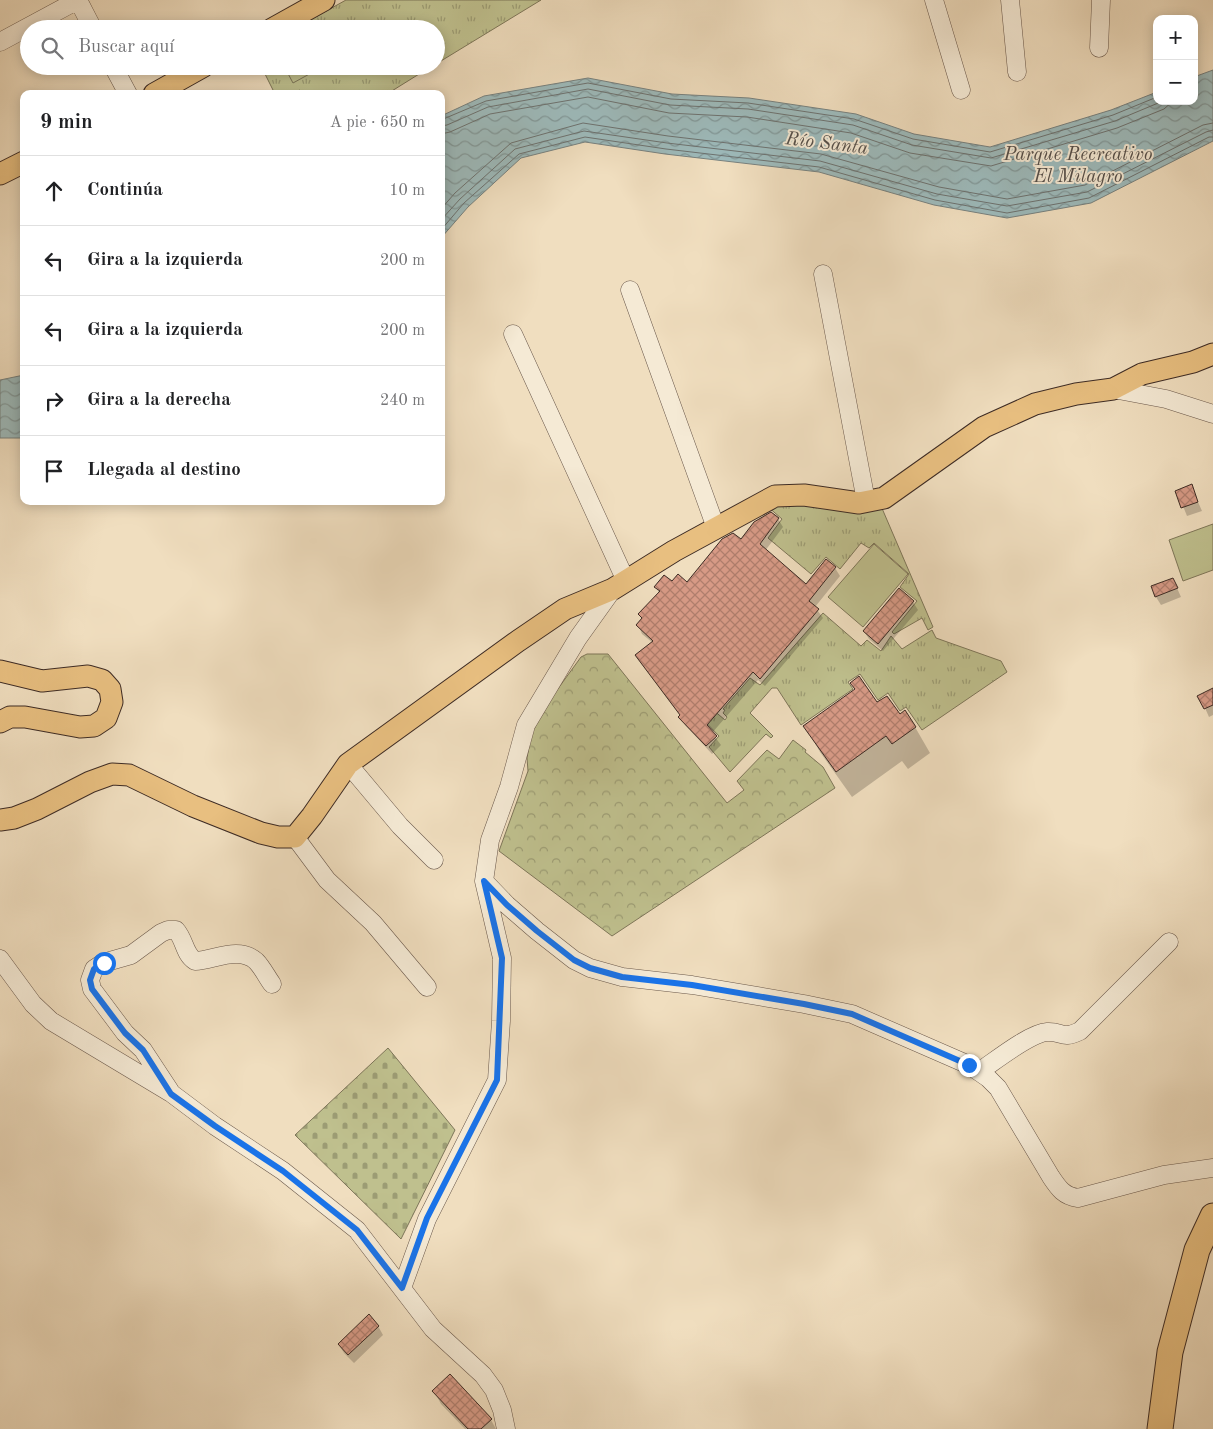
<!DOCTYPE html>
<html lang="es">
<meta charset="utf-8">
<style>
body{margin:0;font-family:"Old Standard TT",serif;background:#f6f6f6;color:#202124}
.controls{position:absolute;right:15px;top:15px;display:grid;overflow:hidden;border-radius:10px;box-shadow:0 2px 12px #0003}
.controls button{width:45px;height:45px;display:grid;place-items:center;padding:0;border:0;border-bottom:1px solid #e0e0e0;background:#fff;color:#202124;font:25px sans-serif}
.stop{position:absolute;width:15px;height:15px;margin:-11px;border:4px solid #1a73e8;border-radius:50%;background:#fff}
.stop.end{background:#1a73e8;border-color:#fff;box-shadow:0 1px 5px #0008}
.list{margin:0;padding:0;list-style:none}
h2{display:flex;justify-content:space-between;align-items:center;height:65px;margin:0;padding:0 20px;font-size:21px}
h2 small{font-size:16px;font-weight:400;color:#757577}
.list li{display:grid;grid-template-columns:32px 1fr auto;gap:15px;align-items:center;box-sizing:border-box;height:70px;padding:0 20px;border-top:1px solid #e0e0e0}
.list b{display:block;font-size:19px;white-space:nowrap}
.list em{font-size:16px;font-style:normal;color:#757577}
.icon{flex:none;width:28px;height:28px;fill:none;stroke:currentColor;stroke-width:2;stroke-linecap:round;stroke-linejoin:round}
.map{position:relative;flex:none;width:1213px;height:1429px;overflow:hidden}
.search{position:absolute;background:#fff;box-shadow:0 2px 12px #0003;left:20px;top:20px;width:425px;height:55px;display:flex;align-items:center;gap:12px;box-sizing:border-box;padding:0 18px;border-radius:28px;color:#757577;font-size:19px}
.panel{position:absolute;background:#fff;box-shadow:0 2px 12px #0003;left:20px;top:90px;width:425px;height:415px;border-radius:10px}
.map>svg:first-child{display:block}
.grass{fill:url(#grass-tufts);stroke:#7e7659}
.forest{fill:url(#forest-crowns);stroke:#7e7659}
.cemetery{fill:url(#cemetery-stones);stroke:#7e7659}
.pitch{fill:#bfc08e;stroke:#7e7659}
.water{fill:url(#water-waves);stroke:#77817f}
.shadow{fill:#0003}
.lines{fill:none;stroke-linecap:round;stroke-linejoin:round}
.shore{stroke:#6d7270;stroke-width:1}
.building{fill:url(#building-cross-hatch);stroke:#3d2b24}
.minor-casing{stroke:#6a584b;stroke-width:19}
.major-casing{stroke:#3d2b24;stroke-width:23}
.highway-casing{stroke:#3d2b24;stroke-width:27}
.minor{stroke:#f5ead5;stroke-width:18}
.major{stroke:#e8bf80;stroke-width:21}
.highway{stroke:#e8bf80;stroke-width:25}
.route{stroke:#1a73e8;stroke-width:6}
.labels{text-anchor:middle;stroke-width:4;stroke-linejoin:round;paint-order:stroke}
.water-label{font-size:19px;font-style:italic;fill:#554f4a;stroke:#f5ead5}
</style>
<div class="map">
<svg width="1213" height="1429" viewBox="0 0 1213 1429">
<defs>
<pattern id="grass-tufts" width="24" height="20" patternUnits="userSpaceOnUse" patternTransform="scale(1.25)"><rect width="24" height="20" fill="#bfc08e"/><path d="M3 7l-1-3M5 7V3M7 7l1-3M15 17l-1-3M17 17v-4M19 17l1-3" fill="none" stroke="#9c9c74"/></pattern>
<pattern id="forest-crowns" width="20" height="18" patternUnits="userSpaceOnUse" patternTransform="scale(1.25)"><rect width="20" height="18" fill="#bfc08e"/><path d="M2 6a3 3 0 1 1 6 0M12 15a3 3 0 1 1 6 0" fill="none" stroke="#9c9c74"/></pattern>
<pattern id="cemetery-stones" width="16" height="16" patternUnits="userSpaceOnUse" patternTransform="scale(1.25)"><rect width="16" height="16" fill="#bfc08e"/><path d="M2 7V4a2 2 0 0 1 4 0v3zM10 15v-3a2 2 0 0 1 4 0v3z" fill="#9c9c74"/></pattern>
<pattern id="water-waves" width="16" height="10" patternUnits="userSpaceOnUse" patternTransform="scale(1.25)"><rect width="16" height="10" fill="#9dbabb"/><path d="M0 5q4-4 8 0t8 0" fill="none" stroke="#819798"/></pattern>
<pattern id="building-cross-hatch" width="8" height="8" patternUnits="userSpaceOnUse" patternTransform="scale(1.25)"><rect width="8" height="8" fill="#d79a86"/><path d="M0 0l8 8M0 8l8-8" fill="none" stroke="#b07e6d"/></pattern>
</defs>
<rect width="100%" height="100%" fill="#f0debf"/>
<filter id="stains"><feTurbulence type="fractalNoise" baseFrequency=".004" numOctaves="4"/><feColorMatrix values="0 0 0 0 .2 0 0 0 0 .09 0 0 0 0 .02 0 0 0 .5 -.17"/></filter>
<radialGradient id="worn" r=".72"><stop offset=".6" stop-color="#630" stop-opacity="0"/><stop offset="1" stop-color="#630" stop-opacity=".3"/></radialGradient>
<path class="grass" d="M346,0h195l-105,64v-35h-142z
M261,66h171l-45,28h-85l-2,-4 -9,4h-16z
M783,501l98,5 52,121 -5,3 -6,-12 -28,16 -2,-2 25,-31 -17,-14 9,-13 -35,-31 -5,5 -8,-5 -21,26 -14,-12 -15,17 -43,-36 14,-19 -15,-13z
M823,613l38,33 6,-6 14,11 10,-15 11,13 30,-19 4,8 65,23 6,11 -85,58 -16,-23 -6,4 -12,-18 -10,7 -18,-26 -12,8 5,7 -52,36 -24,-37h-5l-22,25 23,23 -2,2 -5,-4 -36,38 -21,-25 10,-11 -29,-30 9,-8 26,22 2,-3 -4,-4 2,-3 -2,-1 27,-31 10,7z"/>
<path class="forest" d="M587,654h21l119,149 17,-13 -7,-9 30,-31 12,9 14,-19 13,10 -1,2 18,15 12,21 -223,148 -113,-85 29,-80 -1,-13 6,-35 48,-66z"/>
<path class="cemetery" d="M388,1048l67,82 -54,109 -106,-104z"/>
<path class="pitch" d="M284,66h40l-31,17z
M1213,524v46l-30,11 -14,-41z
M874,544l34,30 -45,53 -35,-30z"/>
<path class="water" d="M1213,70v71l-122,62 -84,15 -73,-13 -115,-33 -154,-18 -80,-12 -64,16 -53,49 -27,31v-122l43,-20 104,-18 84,16 77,4 107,16 58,20 76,13 121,-37 46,-18v9h37v-24z
M24,375v63h-24v-58z"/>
<path class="shadow" d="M1191,486l11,25 -15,5 -10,-25z
M778,519l5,8 -18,24 41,35 20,-25 9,7 5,8 -25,31 8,11 -58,68 -7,-6 -46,53 9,12 -9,9 -27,-29 -4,-9 -45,-60 17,-13 -11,-9 -4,-9 5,-5 -3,-5 19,-22 -3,-6 16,-4h15l54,-42z
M1173,579l8,18 -20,8 -5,-8z
M913,602l5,8 -35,41 -14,-12 -5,-8z
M1213,690v25l-4,2 -4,-9z
M877,704l23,12 15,11 15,26 -22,16 -6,-8 -50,36 -32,-45 -15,-26z
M378,1326l5,9 -29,28 -10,-10 -5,-8z
M434,1391l57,29 5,9h-31l-24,-25z"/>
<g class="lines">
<path class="shore" d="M441,120l45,-19 102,-18 83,16 77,4 106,16 59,20 77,13 123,-37 44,-18
M441,126l6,-1 41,-18 100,-18 82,16 78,4 105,16 59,20 79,13 124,-37 48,-20
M441,134l9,-2 40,-18 98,-17 81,16 78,4 104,16 59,20 81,13 126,-38 47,-19 9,-8
M441,209l14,-16 56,-50 72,-20 85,13 153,18 118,33 68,12 78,-14 118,-60 10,-2
M441,220l19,-21 55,-50 69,-18 83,12 153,18 117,33 70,12 80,-14 119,-60 7,-2
M441,230l23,-27 55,-49 66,-17 81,12 153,18 116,33 72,13 82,-15 120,-61h4"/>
</g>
<path class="building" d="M1192,484l6,18 -17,6 -6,-17z
M771,512l8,6 -19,26 46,40 20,-25 10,8 -27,34 10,8 -59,70 -7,-7 -46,53 10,11 -11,10 -28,-29 2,-2 -45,-60 18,-14 -17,-16 6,-7 -4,-4 22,-23 -6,-4 10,-12 8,6 6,-7 9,8 35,-43 11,-6 8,6 13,-17z
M1173,578l5,10 -23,9 -4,-11z
M899,588l15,13 -36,43 -15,-13z
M859,676l18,26 10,-6 13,18 5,-4 11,17 -24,17 -6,-8 -50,36 -33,-46 52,-37 -5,-6z
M1213,688v17l-9,4 -7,-13z
M369,1314l10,12 -31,29 -10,-11z
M450,1374l42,45 -11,10h-13l-36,-38z"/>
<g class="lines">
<defs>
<path id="minor" d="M78,0l15,29
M934,0l27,90
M1010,0l7,72
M0,42l78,-42
M1099,48l2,-48
M113,66l15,28
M823,274l43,227
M630,290l86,238
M513,334l113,247
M1113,389l53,10 47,15
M348,764l52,62 34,34
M295,837l32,43 46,43 54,64
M484,881l23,24 30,26 37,29 16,8 32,9 70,8 112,19 48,10 117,51 19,13 10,10 53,89c8,12 13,19 27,21l86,-23 49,-7
M0,959l33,45 18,17 120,72 44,33 68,45 74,59 76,99 50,46 11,15 8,20 4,19
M980,1071c15,-10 50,-38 67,-39 16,-1 14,8 33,-1l89,-89
M170,1091l-27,-41 -18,-17 -33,-44 -2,-9 4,-11 9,-6 28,-8 30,-22 7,-3h8c9,10 8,24 19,31 19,-1 44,-15 61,0 6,6 11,16 16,23
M402,1288l25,-69 70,-139 4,-59 1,-63 -18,-77 6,-41 19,-53 17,-62 52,-87 35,-49"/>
<path id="major" d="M272,29l52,-29
M154,94l50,-28
M0,174l24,-12
M0,671l42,10 46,-5 14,4 8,9 2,13 -6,16 -12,8 -14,1 -55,-10h-15l-10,5
M0,820l14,-2 23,-9 53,-27 22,-8 17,1 64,31 68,27 17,4h17l17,-21 36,-52 170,-123 47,-32 48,-20 61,-38 101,-55 29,-1 55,8 25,-5 100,-71 51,-23 41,-10 37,-5 29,-15 51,-12 20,-8"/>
<path id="highway" d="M1160,1429l10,-77 27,-102 16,-34"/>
</defs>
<use href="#minor" class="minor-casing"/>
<use href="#major" class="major-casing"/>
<use href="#highway" class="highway-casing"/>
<use href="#minor" class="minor"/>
<use href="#major" class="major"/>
<use href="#highway" class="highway"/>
</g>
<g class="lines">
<path class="route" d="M104,963l-10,6 -4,11 2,9 33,44 18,17 28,44 44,32 68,45 74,59 45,58 25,-70 70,-138 5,-122 -18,-77 23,24 30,26 37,29 16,8 32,9 70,8 112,19 48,10 117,51"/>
</g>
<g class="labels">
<g class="water-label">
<text transform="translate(827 142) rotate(7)" y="7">Río Santa</text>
<text x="1078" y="160">Parque Recreativo<tspan x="1078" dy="22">El Milagro</tspan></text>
</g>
</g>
<rect width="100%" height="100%" filter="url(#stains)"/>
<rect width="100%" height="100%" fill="url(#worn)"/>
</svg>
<div class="controls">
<button>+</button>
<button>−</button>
</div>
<div class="stop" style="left:104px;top:963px"></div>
<div class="stop end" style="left:969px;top:1065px"></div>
<div class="search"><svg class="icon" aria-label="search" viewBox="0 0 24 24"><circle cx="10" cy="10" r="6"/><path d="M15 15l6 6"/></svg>Buscar aquí</div>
<section class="panel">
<h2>9 min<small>A pie · 650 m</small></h2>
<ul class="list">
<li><svg class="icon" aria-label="ahead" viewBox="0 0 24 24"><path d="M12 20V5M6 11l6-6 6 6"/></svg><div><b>Continúa</b></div><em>10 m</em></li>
<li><svg class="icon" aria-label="left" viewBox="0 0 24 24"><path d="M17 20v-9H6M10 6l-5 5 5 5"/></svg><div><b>Gira a la izquierda</b></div><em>200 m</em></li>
<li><svg class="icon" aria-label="left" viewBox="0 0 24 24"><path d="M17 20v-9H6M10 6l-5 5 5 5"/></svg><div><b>Gira a la izquierda</b></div><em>200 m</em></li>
<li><svg class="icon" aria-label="right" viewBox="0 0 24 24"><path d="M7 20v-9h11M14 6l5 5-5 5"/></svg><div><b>Gira a la derecha</b></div><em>240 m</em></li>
<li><svg class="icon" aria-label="arrive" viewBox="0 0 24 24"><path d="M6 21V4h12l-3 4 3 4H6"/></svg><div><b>Llegada al destino</b></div></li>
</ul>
</section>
</div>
